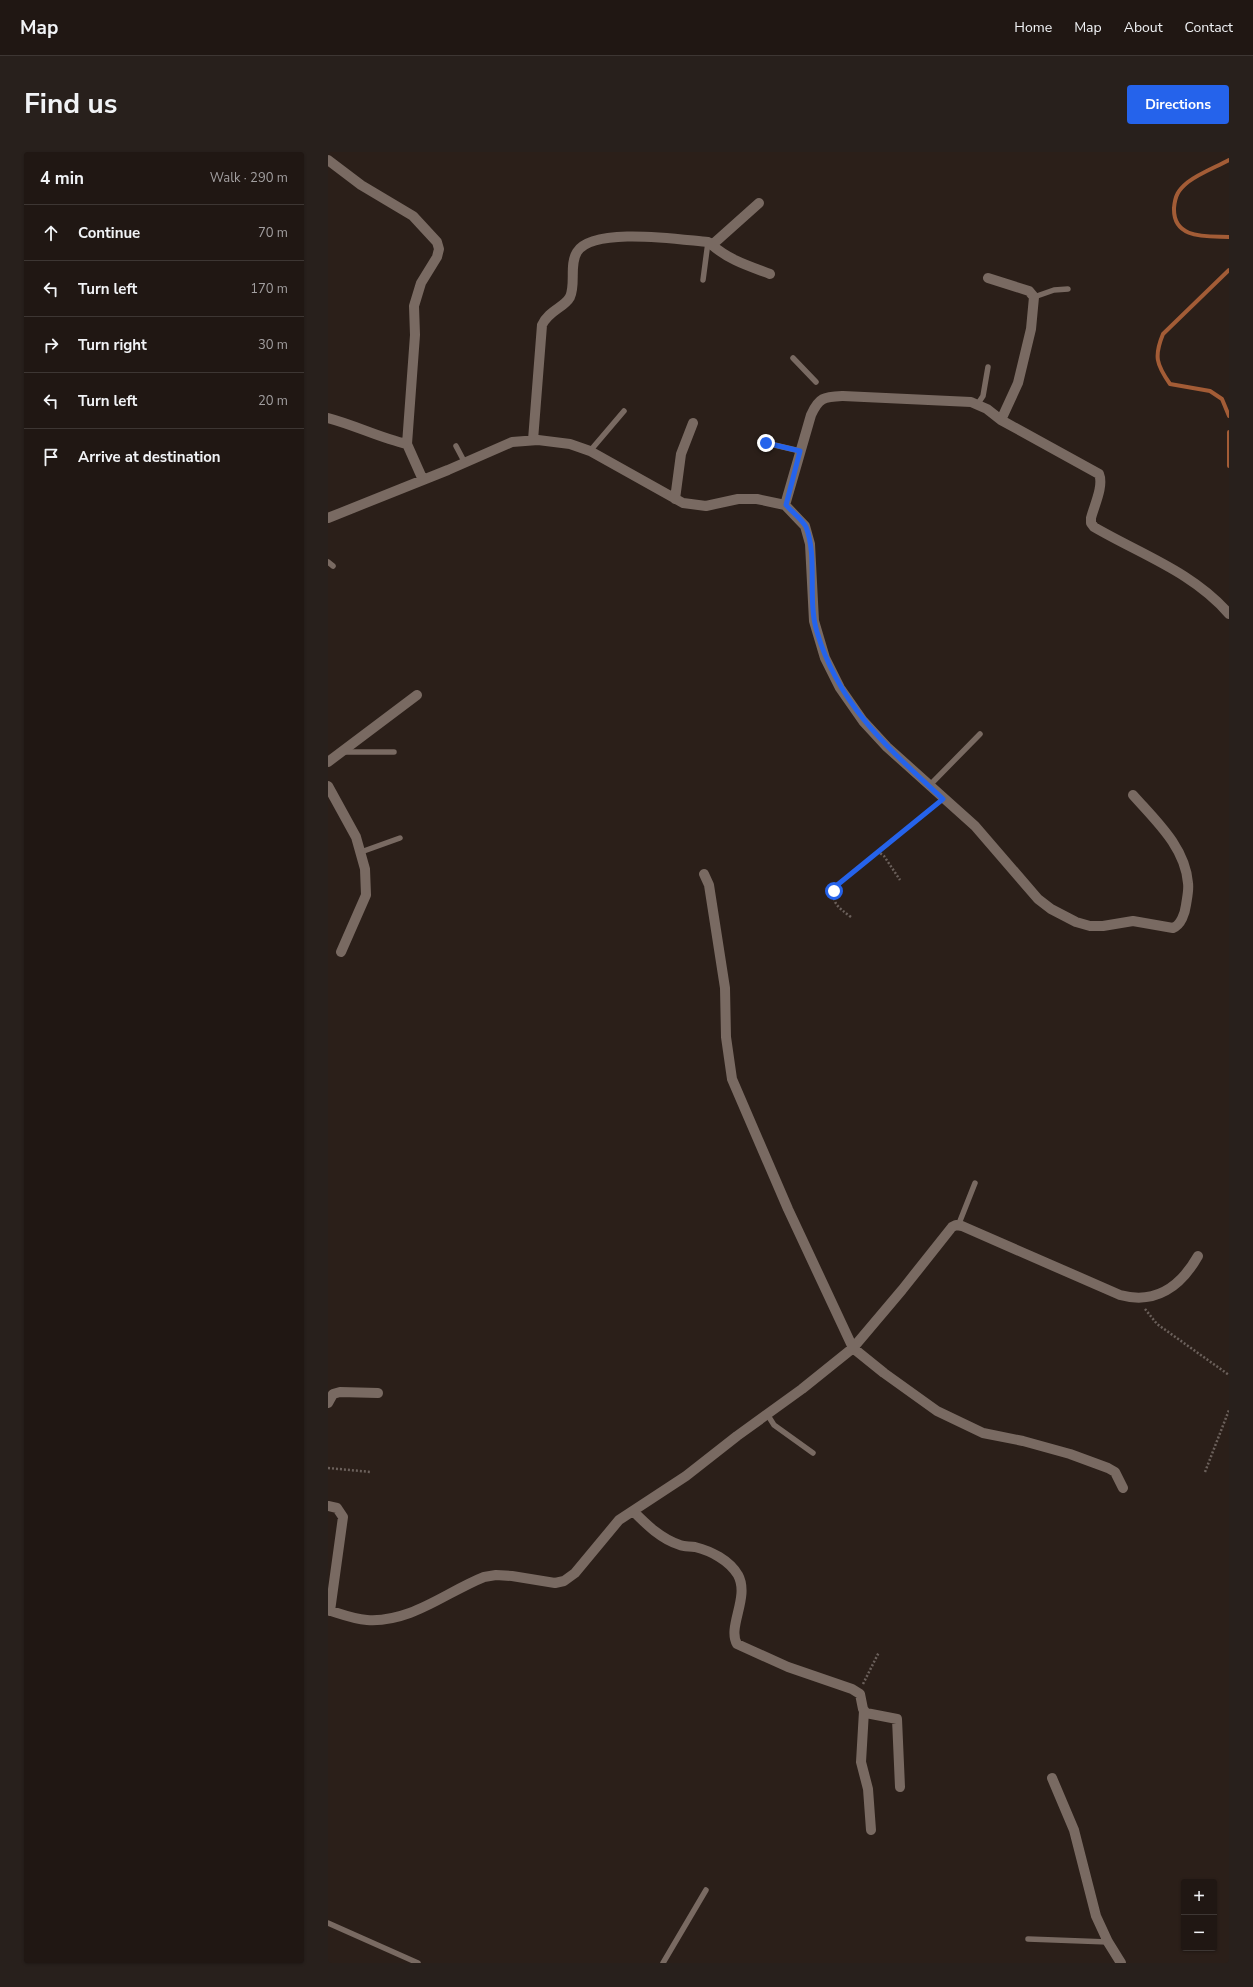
<!DOCTYPE html>
<meta charset="utf-8">
<style>
body{margin:0;font-family:"Nunito Sans",sans-serif;background:#28201c;color:#f1f3f6}
.controls{position:absolute;right:12px;bottom:12px;display:grid;overflow:hidden;border-radius:4px;box-shadow:0 1px 3px #0004}
.controls button{width:36px;height:36px;display:grid;place-items:center;padding:0;border:0;border-bottom:1px solid #3d3633;background:#201713;color:#f1f3f6;font:20px sans-serif}
.stop{position:absolute;width:12px;height:12px;margin:-9px;border:3px solid #2563eb;border-radius:50%;background:#fff}
.stop.end{background:#2563eb;border-color:#fff;box-shadow:0 1px 4px #0008}
.list{margin:0;padding:0;list-style:none}
h2{display:flex;justify-content:space-between;align-items:center;height:52px;margin:0;padding:0 16px;font-size:17px}
h2 small{font-size:13px;font-weight:400;color:#a29fa0}
.list li{display:grid;grid-template-columns:26px 1fr auto;gap:12px;align-items:center;box-sizing:border-box;height:56px;padding:0 16px;border-top:1px solid #3d3633}
.list b{display:block;font-size:15px;white-space:nowrap}
.list em{font-size:13px;font-style:normal;color:#a29fa0}
.icon{flex:none;width:22px;height:22px;fill:none;stroke:currentColor;stroke-width:2;stroke-linecap:round;stroke-linejoin:round}
.map{position:relative;flex:none;width:901px;height:1811px;overflow:hidden;border-radius:4px}
header{display:flex;align-items:center;gap:24px;box-sizing:border-box;height:56px;padding:0 20px;background:#201713;border-bottom:1px solid #3d3633}
header strong{font-size:19px}
nav{display:flex;gap:22px;margin-inline-start:auto;font-size:14px}
.intro{display:flex;align-items:center;justify-content:space-between;box-sizing:border-box;height:96px;padding:0 24px}
h1{margin:0;font-size:28px}
.button{padding:10px 18px;border-radius:4px;background:#2563eb;color:#fff;font-size:14px;font-weight:700}
main{display:flex;gap:24px;padding:0 24px}
aside{flex:1;background:#201713;border-radius:4px;box-shadow:0 1px 3px #0004}
.map>svg:first-child{display:block}
.lines{fill:none;stroke-linecap:round;stroke-linejoin:round}
.stream{stroke:#a35c36;stroke-width:4}
.path{stroke:#6b605b;stroke-width:2.5;stroke-dasharray:2 2;stroke-linecap:butt}
.lane{stroke:#796a62;stroke-width:5.5}
.street{stroke:#796a62;stroke-width:10}
.route{stroke:#2563eb;stroke-width:5}
</style>
<header>
<strong>Map</strong>
<nav><a>Home</a><a>Map</a><a>About</a><a>Contact</a></nav>
</header>
<div class="intro"><h1>Find us</h1><a class="button">Directions</a></div>
<main>
<aside>
<h2>4 min<small>Walk · 290 m</small></h2>
<ul class="list">
<li><svg class="icon" aria-label="ahead" viewBox="0 0 24 24"><path d="M12 20V5M6 11l6-6 6 6"/></svg><div><b>Continue</b></div><em>70 m</em></li>
<li><svg class="icon" aria-label="left" viewBox="0 0 24 24"><path d="M17 20v-9H6M10 6l-5 5 5 5"/></svg><div><b>Turn left</b></div><em>170 m</em></li>
<li><svg class="icon" aria-label="right" viewBox="0 0 24 24"><path d="M7 20v-9h11M14 6l5 5-5 5"/></svg><div><b>Turn right</b></div><em>30 m</em></li>
<li><svg class="icon" aria-label="left" viewBox="0 0 24 24"><path d="M17 20v-9H6M10 6l-5 5 5 5"/></svg><div><b>Turn left</b></div><em>20 m</em></li>
<li><svg class="icon" aria-label="arrive" viewBox="0 0 24 24"><path d="M6 21V4h12l-3 4 3 4H6"/></svg><div><b>Arrive at destination</b></div></li>
</ul>
</aside>
<div class="map">
<svg width="901" height="1811" viewBox="0 0 901 1811">
<rect width="100%" height="100%" fill="#2b1f19"/>
<g class="lines">
<path class="stream" d="M901,8c-13,7 -29,13 -41,22 -10,8 -13,14 -14,26 -1,32 33,28 55,29
M901,118l-66,64c-9,22 -7,30 7,50l40,7 12,8 7,17
M901,280v34"/>
<path class="path" d="M549,699l7,5 16,24
M523,765c-13,-10 -21,-14 -15,-31l99,-81
M817,1157l12,15 72,51
M0,1316l43,4
M877,1320l24,-62
M535,1532l16,-32"/>
<path class="lane" d="M375,128l5,-38
M706,145l20,-7 14,-1
M465,206l23,24
M649,253l6,-9 5,-29
M438,291l34,8
M128,294l9,17
M262,299l34,-40
M0,410l5,4
M15,600h51
M601,634l51,-52
M33,700l39,-14
M630,1074l17,-43
M439,1262l7,11 39,28
M0,1771l90,40
M700,1787l80,3
M335,1811l43,-73"/>
<path class="street" d="M0,8l33,25 52,31 24,26 2,7 -2,8 -16,26 -7,23 1,29 -8,109
M384,93c17,15 37,21 58,29
M660,126l41,13 5,6 -3,32 -13,54 -17,37
M0,266c27,7 52,20 79,26l16,36
M205,288l9,-115c7,-15 22,-17 28,-28 6,-13 -1,-32 7,-45 16,-26 105,-12 131,-10l4,3 47,-42
M347,347l6,-45 12,-31
M457,353l26,-90c8,-18 13,-18 32,-19l128,6 16,7 14,11 98,54c5,12 -5,32 -8,44v5l3,4c46,27 99,45 135,87
M0,366l120,-48 64,-28 26,-2 32,4 20,7 93,52 23,3 32,-7h19l28,6 20,21 5,18 4,77 11,37 15,30 23,33 24,26 88,79 63,73 13,10 25,13 14,4h13l30,-5 40,7c8,-3 12,-15 13,-23 1,-7 3,-15 2,-22 -3,-36 -32,-62 -55,-88
M0,610l89,-67
M0,634l28,51 9,32 1,26 -25,57
M376,722l5,11 16,103 1,49 6,42 56,130 65,139 31,25 53,38 46,22 40,8 47,13 38,14 7,4 8,16
M0,1251l5,-9 7,-2 38,1
M0,1354l9,2 6,9 -13,94
M305,1359c14,14 28,28 47,34 4,2 10,1 15,2 16,4 34,13 43,28 12,22 -11,52 -1,69l51,23 64,22 8,5 3,15 3,4 31,6 3,68
M0,1458c13,4 25,9 39,10 44,3 79,-28 117,-43l12,-2 16,1 43,7 9,-2 11,-8 44,-53 67,-44 51,-40 65,-47 51,-41 49,-58 50,-63 4,-2 6,1 158,69c36,10 61,-9 78,-39
M536,1559l-3,51 7,27 3,41
M724,1626l22,52 22,86 12,26 13,21"/>
</g>
<g class="lines">
<path class="route" d="M438,291l34,8 -14,54c5,6 16,14 20,22 12,30 1,73 11,105 22,74 71,116 126,167l-107,87 -2,5"/>
</g>
</svg>
<div class="controls">
<button>+</button>
<button>−</button>
</div>
<div class="stop" style="left:506px;top:739px"></div>
<div class="stop end" style="left:438px;top:291px"></div>
</div>
</main>
